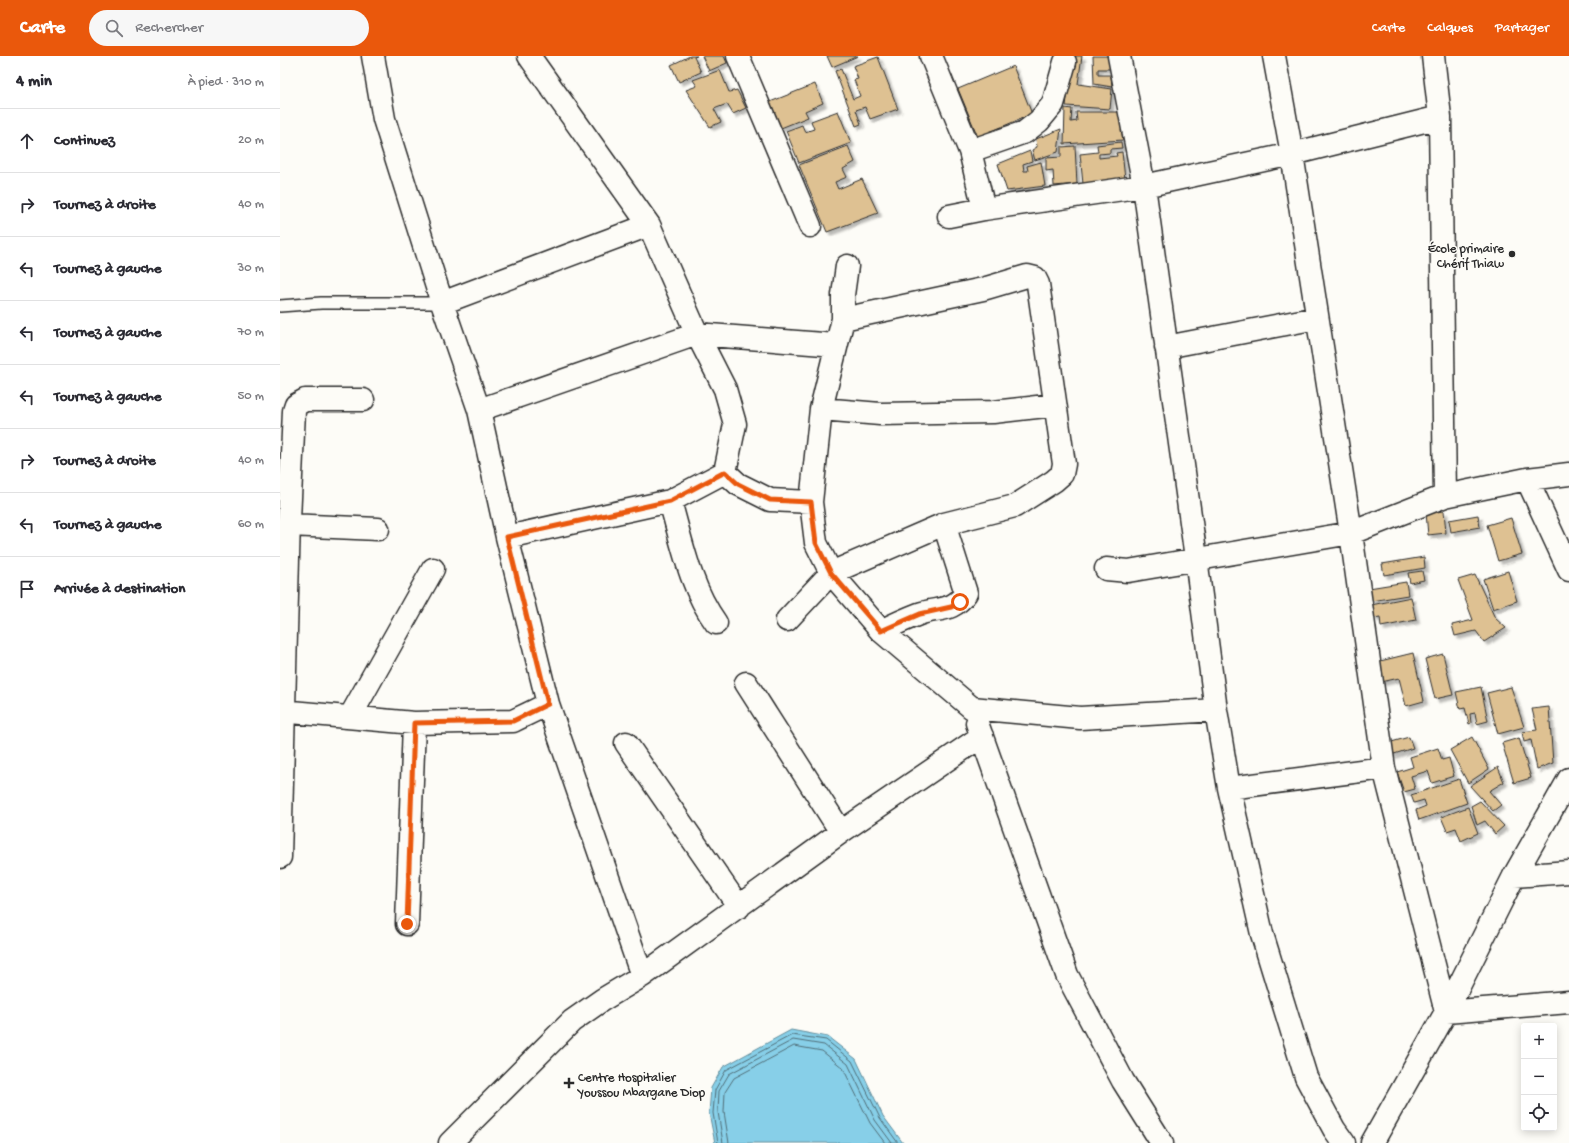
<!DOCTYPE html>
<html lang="fr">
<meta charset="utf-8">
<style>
body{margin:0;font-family:"Gochi Hand",sans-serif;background:#f7f7f7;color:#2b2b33}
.controls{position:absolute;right:12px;bottom:12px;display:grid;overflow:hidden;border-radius:4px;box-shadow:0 2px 10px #0003}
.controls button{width:36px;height:36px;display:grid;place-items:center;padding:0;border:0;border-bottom:1px solid #e1e1e2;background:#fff;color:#2b2b33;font:20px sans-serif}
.stop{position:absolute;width:12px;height:12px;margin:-9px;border:3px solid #ea580c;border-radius:50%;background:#fff}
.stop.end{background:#ea580c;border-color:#fff;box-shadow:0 1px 4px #0008}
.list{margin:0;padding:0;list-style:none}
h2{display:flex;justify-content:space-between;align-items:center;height:52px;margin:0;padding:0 16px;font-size:17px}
h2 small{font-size:13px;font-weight:400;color:#7c7c81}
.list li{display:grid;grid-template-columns:26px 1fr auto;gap:12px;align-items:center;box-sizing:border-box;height:64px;padding:0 16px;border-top:1px solid #e1e1e2}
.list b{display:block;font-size:15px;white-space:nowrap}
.list em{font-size:13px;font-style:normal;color:#7c7c81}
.icon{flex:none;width:22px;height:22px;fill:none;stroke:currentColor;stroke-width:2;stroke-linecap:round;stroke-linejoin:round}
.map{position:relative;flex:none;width:1289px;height:1087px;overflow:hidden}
header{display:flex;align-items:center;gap:24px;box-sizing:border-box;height:56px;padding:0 20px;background:#ea580c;color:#fff}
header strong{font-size:19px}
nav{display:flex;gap:22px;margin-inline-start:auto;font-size:14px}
.search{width:280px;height:36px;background:#f7f7f7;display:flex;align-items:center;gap:10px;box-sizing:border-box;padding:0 14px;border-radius:22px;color:#7c7c81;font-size:15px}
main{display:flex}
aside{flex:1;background:#fff}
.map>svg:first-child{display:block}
.water{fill:#87cfe8;stroke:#628d9c}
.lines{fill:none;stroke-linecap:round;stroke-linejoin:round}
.shore{stroke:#506d77;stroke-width:1}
.building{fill:#dec192;stroke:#2b2b2b;filter:url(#shadow)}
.service-casing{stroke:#2b2b2b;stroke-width:14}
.minor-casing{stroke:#2b2b2b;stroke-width:25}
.service{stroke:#fdfcf7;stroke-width:11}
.minor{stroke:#fdfcf7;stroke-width:22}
.route{stroke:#ea580c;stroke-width:5}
.poi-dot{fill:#2b2b2b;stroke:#fdfcf7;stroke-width:1.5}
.labels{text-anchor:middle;stroke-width:3;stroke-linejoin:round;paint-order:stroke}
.poi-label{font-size:13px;fill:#2b2b2b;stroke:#fdfcf7;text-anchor:end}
</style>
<header>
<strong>Carte</strong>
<div class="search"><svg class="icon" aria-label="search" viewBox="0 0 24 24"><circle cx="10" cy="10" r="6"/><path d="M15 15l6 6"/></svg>Rechercher</div>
<nav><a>Carte</a><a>Calques</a><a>Partager</a></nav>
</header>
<main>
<aside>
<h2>4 min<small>À pied · 310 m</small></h2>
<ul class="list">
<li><svg class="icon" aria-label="ahead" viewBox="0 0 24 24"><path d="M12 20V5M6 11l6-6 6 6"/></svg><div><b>Continuez</b></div><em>20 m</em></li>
<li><svg class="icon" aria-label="right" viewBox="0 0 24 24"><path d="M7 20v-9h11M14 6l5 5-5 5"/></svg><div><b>Tournez à droite</b></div><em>40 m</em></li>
<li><svg class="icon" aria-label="left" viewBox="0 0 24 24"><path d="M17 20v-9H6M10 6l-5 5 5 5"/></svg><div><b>Tournez à gauche</b></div><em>30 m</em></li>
<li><svg class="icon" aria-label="left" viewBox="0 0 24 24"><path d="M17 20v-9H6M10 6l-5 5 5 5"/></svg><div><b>Tournez à gauche</b></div><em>70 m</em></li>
<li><svg class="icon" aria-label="left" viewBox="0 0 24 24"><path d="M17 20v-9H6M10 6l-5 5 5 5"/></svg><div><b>Tournez à gauche</b></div><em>50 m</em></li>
<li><svg class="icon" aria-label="right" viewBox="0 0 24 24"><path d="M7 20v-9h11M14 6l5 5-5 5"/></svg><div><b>Tournez à droite</b></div><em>40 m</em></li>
<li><svg class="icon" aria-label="left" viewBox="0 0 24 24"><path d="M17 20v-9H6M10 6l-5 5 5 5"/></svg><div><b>Tournez à gauche</b></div><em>60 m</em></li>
<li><svg class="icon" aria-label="arrive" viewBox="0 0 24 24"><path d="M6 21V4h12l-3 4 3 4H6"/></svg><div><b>Arrivée à destination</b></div></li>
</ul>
</aside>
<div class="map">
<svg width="1289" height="1087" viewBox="0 0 1289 1087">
<defs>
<filter id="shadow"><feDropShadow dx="3.5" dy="3.5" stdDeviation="1" flood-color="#0004"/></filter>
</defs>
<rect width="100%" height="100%" fill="#fdfcf7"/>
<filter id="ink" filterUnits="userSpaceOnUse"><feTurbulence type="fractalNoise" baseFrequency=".025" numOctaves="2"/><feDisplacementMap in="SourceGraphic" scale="8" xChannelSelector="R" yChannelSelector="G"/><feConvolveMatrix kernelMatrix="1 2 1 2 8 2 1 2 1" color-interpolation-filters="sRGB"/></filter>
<g filter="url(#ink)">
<path class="water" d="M511,974l37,7 28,22 27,57 20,27h-188l-6,-30 2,-25 12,-21z"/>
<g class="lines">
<path class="shore" d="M438,1087l-5,-30 2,-23 11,-20 66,-35 34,5 26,21 28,57 18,25
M443,1087l-5,-31 1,-21 10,-17 64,-34 31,5 24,19 27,56 17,23
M449,1087l-5,-31 1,-20 9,-14 60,-32 28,5 21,17 27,55 15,20"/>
</g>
<path class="building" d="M410,0h7l-3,1 7,15 -22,10 -8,-17z
M422,0h22l3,7 -18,8z
M547,0h31l-26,11z
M792,0h10l-4,28 34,5 -2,20 -44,-3z
M813,0h15l2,13h-12v6h13l1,12 -18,-3z
M598,1l20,52 -28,10 -5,-12 -9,3 5,14 -5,2 -21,-55 6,-2 12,30 7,-3 -6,-16 4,-1 -5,-13z
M733,10l19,48 -54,23 -20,-48z
M440,14l9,22 8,-2 9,18 -13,6 -6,-10 -13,5 7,13 -11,5 -24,-37 11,-4 -4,-6z
M535,28l8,19 -18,8 3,6 -27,11 -11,-26z
M785,52l7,1 -1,13 6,-1 -1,-9h43l4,28 -59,4z
M558,55l13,32 -52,20 -13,-32 16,-6 3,7 9,-3 -3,-8z
M781,73l-3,23 -23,8 -3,-10 5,-3 -1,-8z
M841,86l1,6 -12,1v4l-11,1v4l18,-2 -1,-3 6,-1 3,27 -42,5 -3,-30 18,-2 -1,-7z
M568,90l7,16 -12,7 4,8 -12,5 3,7 24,-10 16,34 -51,19 -28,-67z
M795,90l2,38 -23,2 -1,-16 -7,1v-13l15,-1v-10z
M750,95l2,10 -9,3 1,7h4l-1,-5 14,-4 4,24 -38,5 -9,-27z
M1164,455l2,22 -18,2 -2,-22z
M1198,459l2,12 -29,5 -2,-12z
M1231,462l11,36 -24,7 -11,-36z
M1144,501l1,11 -41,7 -2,-11z
M1142,515l2,9 -14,3 -2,-10z
M1228,515l9,30 -24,8 -10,-30z
M1195,519l20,43 11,10 -22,14 -8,-11 -21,5 -3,-11 21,-5 -15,-40z
M1126,526l2,13 -37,6 -2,-13z
M1131,541l5,23 -35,7 -1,-10 -6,1 -3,-13z
M1133,597l11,48 -18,5 -7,-28 -22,5 -5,-20z
M1163,598l10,41 -18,4 -10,-40z
M1201,631l7,34 -11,3 -2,-11 -5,1 1,9 -2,1 -4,-16 -5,1 -4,-17z
M1231,631l13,40 -26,7 -11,-41z
M1269,651l4,56 -16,6 -6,-29 -7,2 -2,-10 15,-2 -5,-21z
M1129,681l4,11 -22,7 -3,-12z
M1192,681l17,32 -21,14 -18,-33z
M1239,682l12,40 -17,5 -12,-40z
M1158,692l4,12 7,-2 5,18 -22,7 -4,-12 -17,5 4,13 -11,3 -7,-20 16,-5 -3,-10z
M1218,711l6,15 -15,9 12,14 -8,6 -23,-25z
M1179,723l8,24 -48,17 -3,-10 10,-4 -2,-6 -10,3 -3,-8z
M1200,745l24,25 -9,8 -10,-13 -8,4 -6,-19z
M1188,751l10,26 -17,8 -5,-13 -9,3 -6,-14z"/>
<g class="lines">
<defs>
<path id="service" d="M0,250l41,-3h121"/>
<path id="minor" d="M249,0l120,169 48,109 28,55 10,35 -10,48
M458,0l72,170
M651,0l39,95 14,58
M839,0l25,130 52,372 20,152 13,78 33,146 44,143 28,52 10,14
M994,0l18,98 59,379 33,235 62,244 123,-10
M1153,0l7,61 5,379
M690,95l55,-19 14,-11 14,-17 12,-42
M669,160l35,-7 160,-23 148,-32 148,-37
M567,210l-4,29v24l-22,90 -10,93 5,41 15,30 50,58 91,77 108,10 136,-8
M162,247l207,-78
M886,291l151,-29
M541,353l59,5 113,-2 62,-7
M199,354l218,-76 139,11
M1247,423l42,91
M390,445c12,42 20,86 46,122
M9,469l89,4
M227,481l163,-36 55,-29 13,12 32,16 41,2
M826,513l22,2 223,-38 94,-37 82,-17 42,-5
M507,564l44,-47 113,-49 71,-18 39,-25 8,-7 2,-10 -26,-180 -3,-6 -8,-2 -44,13 -140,30
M601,575c12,-6 25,-12 38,-17 19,-7 33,-1 47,-21l-22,-69
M466,627l95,149
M268,648l94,272
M0,655l134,12 99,-2 35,-17 -41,-167 -28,-127 -37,-107 -58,-184 -11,-63
M70,661l83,-148
M697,667l90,252 56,106 39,62
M346,687l113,164
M949,732l155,-20
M0,801l9,-337 5,-109 2,-6 9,-5h58
M1234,820l55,-4
M127,868l7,-201
M170,1087l122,-122 30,-21 40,-24 199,-144 141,-96
M1092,1087l74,-131 68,-136 55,-97"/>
</defs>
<use href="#service" class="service-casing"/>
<use href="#minor" class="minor-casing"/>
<use href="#service" class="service"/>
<use href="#minor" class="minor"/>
</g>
</g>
<g class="lines" filter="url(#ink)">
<path class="route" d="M127,868l7,-201 99,-2 35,-17 -41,-167 163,-36 55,-29 13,12 32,16 41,2 5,41 15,30 50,58 39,-17 31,-7 9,-5"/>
</g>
<g class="poi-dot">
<circle cx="1232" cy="198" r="4"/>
<path d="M287 1021h4v4h4v4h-4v4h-4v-4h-4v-4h4z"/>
</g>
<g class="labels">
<g class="poi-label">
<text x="1224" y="196">École primaire<tspan x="1224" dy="15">Chérif Thiaw</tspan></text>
<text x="298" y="1025" text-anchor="start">Centre Hospitalier<tspan x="298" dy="15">Youssou Mbargane Diop</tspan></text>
</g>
</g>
</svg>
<div class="controls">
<button>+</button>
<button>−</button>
<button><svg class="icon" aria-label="locate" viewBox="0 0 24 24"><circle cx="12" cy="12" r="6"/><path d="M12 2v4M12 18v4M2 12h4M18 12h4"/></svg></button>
</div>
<div class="stop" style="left:680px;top:546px"></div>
<div class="stop end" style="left:127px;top:868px"></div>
</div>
</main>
